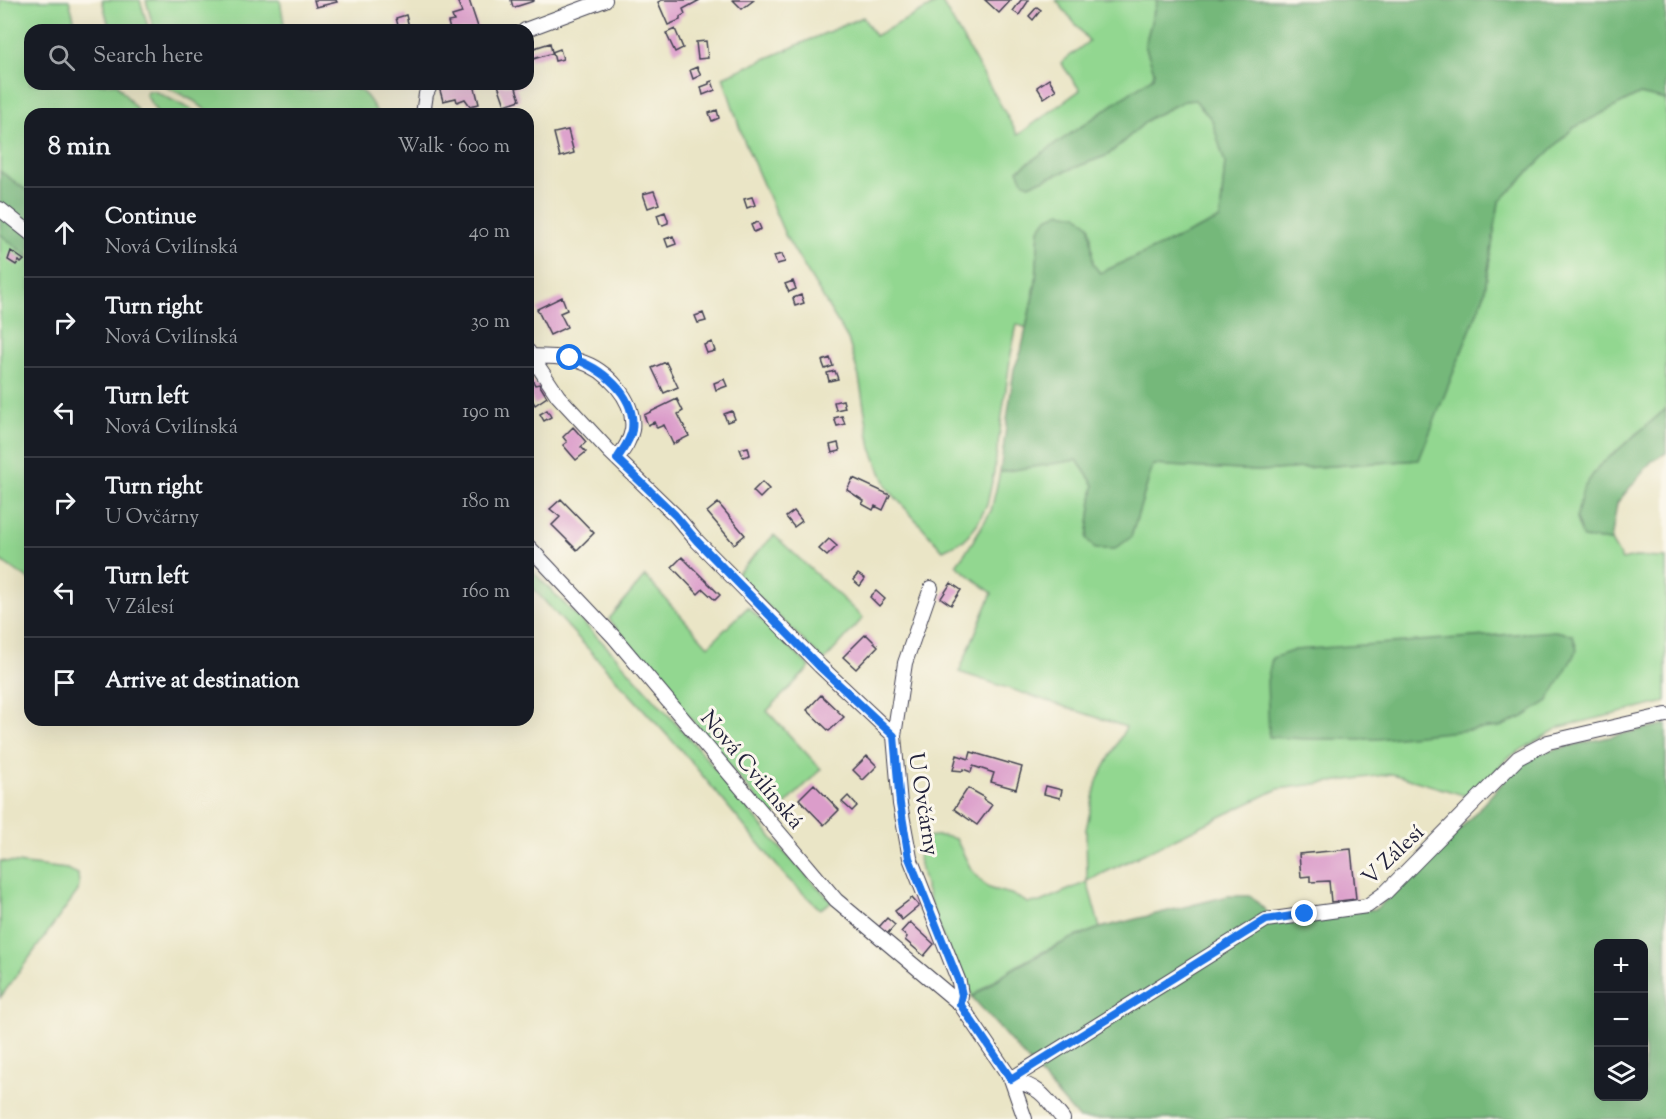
<!DOCTYPE html>
<meta charset="utf-8">
<style>
body{margin:0;font-family:"Sorts Mill Goudy",serif;background:#242831;color:#f1f3f6}
.controls{position:absolute;right:18px;bottom:18px;display:grid;overflow:hidden;border-radius:12px;box-shadow:0 6px 24px #0002}
.controls button{width:54px;height:54px;display:grid;place-items:center;padding:0;border:0;border-bottom:2px solid #363941;background:#171b24;color:#f1f3f6;font:30px sans-serif}
.stop{position:absolute;width:18px;height:18px;margin:-14px;border:4px solid #1a73e8;border-radius:50%;background:#fff}
.stop.end{background:#1a73e8;border-color:#fff;box-shadow:0 2px 6px #0008}
.list{margin:0;padding:0;list-style:none}
h2{display:flex;justify-content:space-between;align-items:center;height:78px;margin:0;padding:0 24px;font-size:26px}
h2 small{font-size:20px;font-weight:400;color:#9ea1a6}
.list li{display:grid;grid-template-columns:39px 1fr auto;gap:18px;align-items:center;box-sizing:border-box;height:90px;padding:0 24px;border-top:2px solid #363941}
.list b{display:block;font-size:22px;white-space:nowrap}
.list p{margin:0;font-size:20px;white-space:nowrap;color:#9ea1a6}
.list em{font-size:20px;font-style:normal;color:#9ea1a6}
.icon{flex:none;width:33px;height:33px;fill:none;stroke:currentColor;stroke-width:2;stroke-linecap:round;stroke-linejoin:round}
.map{position:relative;flex:none;width:1666px;height:1119px;overflow:hidden}
.search{position:absolute;background:#171b24;box-shadow:0 6px 24px #0002;left:24px;top:24px;width:510px;height:66px;display:flex;align-items:center;gap:15px;box-sizing:border-box;padding:0 21px;border-radius:18px;color:#9ea1a6;font-size:22px}
.panel{position:absolute;background:#171b24;box-shadow:0 6px 24px #0002;left:24px;top:108px;width:510px;height:618px;border-radius:18px}
.map>svg:first-child{display:block}
.green{fill:#92d790;stroke:#5a7c66;stroke-width:1.5}
.forest{fill:#75b87a;stroke:#4c6d5a;stroke-width:1.5;fill-rule:evenodd}
.building{fill:#db9dca}
.lines{fill:none;stroke-linecap:round;stroke-linejoin:round}
.minor-casing{stroke:#403f50;stroke-width:16}
.minor{stroke:#fff;stroke-width:14}
.route{stroke:#1a73e8;stroke-width:8}
.labels{text-anchor:middle;stroke-width:6;stroke-linejoin:round;paint-order:stroke}
.street-label{font-size:22px;fill:#22223b;stroke:#fbf7ec}
</style>
<div class="map">
<svg width="1666" height="1119" viewBox="0 0 1666 1119">
<rect width="100%" height="100%" fill="#fbf7ec"/>
<filter id="ink" filterUnits="userSpaceOnUse"><feTurbulence type="fractalNoise" baseFrequency=".0167" numOctaves="2"/><feDisplacementMap in="SourceGraphic" scale="12" xChannelSelector="R" yChannelSelector="G"/><feConvolveMatrix kernelMatrix="1 2 1 2 8 2 1 2 1" color-interpolation-filters="sRGB"/></filter>
<filter id="wash" filterUnits="userSpaceOnUse"><feTurbulence type="fractalNoise" baseFrequency=".008" numOctaves="4" result="noise"/><feDisplacementMap in="SourceGraphic" scale="24" xChannelSelector="R" yChannelSelector="G"/><feGaussianBlur stdDeviation="1.35" result="paint"/><feColorMatrix in="noise" values="0 0 0 0 0 0 0 0 0 0 0 0 0 0 0 0 0 1.4 0 .05"/><feComposite in="paint" operator="in"/></filter>
<g filter="url(#wash)">
<rect width="100%" height="100%" fill="#eae5c6"/>
<path class="green" d="M0,0h69l8,30h-47v54h87l23,30h-110v79l-30,-22z
M102,0h38l9,30h-39z
M146,0h134l5,30h-131z
M1056,0h101l-12,45 9,26 -1,6 -135,93 11,15 79,-30 42,-37 34,-17 11,-1 17,20 13,43 -5,56 -120,54 -7,-8 -3,-39 -51,3 -3,53 -10,46 -9,-4 -6,30 -17,118 -7,33 -10,19 -13,16 -21,10 -55,-61 -17,-41 -12,-71 -11,-38 -62,-102 -43,-99 -20,-61 140,-60 12,19 66,-35 77,134 62,-45 -19,-27 28,-22z
M161,84c49,0 98,4 147,6 14,0 32,-6 46,-2 13,4 17,15 24,26h-167l-17,-13z
M147,91h7l46,23h-42l-12,-19z
M1640,94l26,6v309l-68,58 -15,71 28,3 11,19 13,-3 31,1v144l-106,25 -51,30 -39,40 -78,-23 -114,15 -191,92 13,47c-45,16 -91,38 -128,69 -2,-6 -3,-12 -6,-18 -3,-7 -9,-12 -13,-19 -9,-18 -43,-103 -32,-118 8,-10 25,-6 35,-3l15,30 15,17 5,3 20,5 17,9 12,-1 47,-20 -1,-53 11,-48 29,-54 -167,-55 33,-79 -36,-28 14,-19 21,-35 9,-39 77,-12 17,25 -7,54 44,-2 22,-72 106,6 159,-11 66,-165 15,-93 74,-74z
M0,234l30,24v322l-30,-20z
M774,535l89,83 -39,43 -88,-86z
M528,567l86,87 82,92 86,104 50,52 -12,7 -33,-31 -99,-120 -160,-175z
M645,576l63,70 40,-39 62,60 -43,44 54,58 -49,49 -163,-199z
M0,861l67,8 11,5 1,11 -1,6 -78,107z"/>
<path class="forest" d="M1157,0h509v100l-26,-6 -67,34 -74,74 -15,93 -65,165 -160,11 -106,-6 -22,72 -16,12h-20l-8,-10 7,-54 -17,-25 -77,12 14,-103 7,-17 15,-70 3,-53 8,-11 14,-6 17,3 12,11 3,38 7,9 120,-54 5,-56 -13,-43 -17,-20 -11,1 -34,17 -42,37 -79,30 -6,-4 -5,-11 135,-93 1,-6 -9,-26z
M0,171l30,22v65l-30,-24z
M1666,409v44l-14,8 -35,42 -6,38 -28,-3 -7,-19 7,-30 15,-22z
M1555,631l18,4 4,15 -29,51 -25,16 -23,10 -122,12h-72l-37,-2 -2,-56 5,-23 23,-8z
M1666,724v395h-587l-107,-122 44,-30 54,-28 30,-11 128,-32h23l25,25 100,-12 67,-61 72,-79 25,-16zM1598,944h46v152h-46z"/>
<g id="blocks">
<path class="building" d="M314,0h22l1,2 -21,5z
M457,0h12l10,30h-29l-2,-8 6,-1 -2,-5 10,-3z
M511,0h23v1l-19,6h-2z
M662,0h38l-17,9 2,5 -5,3v3l-12,5 -10,-23z
M733,0h21l-12,9z
M985,0h26l-12,13z
M1021,0h8l-10,15 -6,-4z
M1037,7l4,3 -8,10 -4,-4z
M406,15l3,12 -10,2 -3,-11z
M675,29l8,19 -8,4 -9,-19z
M706,41l2,17 -10,1 -2,-17z
M550,43l2,9 8,-3 3,10 -8,2 -2,-8 -23,7 -2,-10z
M697,67l4,8 -8,4 -3,-9z
M1049,79l7,11 -12,8 -7,-11z
M712,81l3,9 -12,5 -2,-8 8,-3v-2z
M451,84h23l5,20 -9,2 -5,-7 -8,3 -1,-4 -13,3 -4,-14z
M528,84l-12,4 4,12 -15,5 -7,-20z
M717,110l2,8 -7,3 -3,-8z
M568,130l6,23 -14,4 -6,-24z
M654,191l5,13 -11,4 -5,-14z
M752,197l3,8 -8,3 -3,-9z
M665,212l3,8v3l-5,2 -3,-1 -3,-9z
M758,222l3,7 -7,3 -3,-7z
M673,236l3,8 -8,3 -3,-8z
M11,251l13,9 -3,3 -2,-2 -3,4 -8,-5z
M782,254l3,8 -8,2 -3,-8z
M793,281l3,8 -7,3 -4,-8z
M801,295l3,8 -9,3 -2,-8z
M562,297l5,13 -7,3 7,14 -17,8 -13,-26z
M703,313l3,8 -8,2 -3,-7z
M712,342l3,9 -8,2 -3,-8z
M830,358l3,8 -8,3 -3,-8z
M666,362l12,25 -14,6 -12,-25z
M835,371l3,8 -9,2 -2,-8z
M724,379l3,7 -11,4 -2,-7z
M532,380l3,5 4,-1 8,13 -12,8 -7,-12v-11z
M677,399l6,12 -5,3 11,22 -16,8 -9,-19 -7,3 -3,-6 -6,3 -4,-10z
M843,400l2,8 -9,2 -2,-8z
M547,410l4,7 -7,4 -4,-7z
M732,411l3,8 -8,3 -3,-8z
M842,416l3,8 -8,2 -3,-8z
M573,427l13,15 -5,5 5,5 -10,8 -13,-15 4,-3 -4,-5z
M838,443l2,8 -8,2 -2,-8z
M748,447l2,8 -7,2 -3,-8z
M853,478l37,17 -7,15 -8,-4 -2,4 -11,-6 2,-3 -17,-11z
M762,482l7,7 -9,9 -7,-7z
M561,499l33,34 -17,17 -25,-25 8,-8 -10,-8z
M718,503l27,32 -11,9 -27,-32z
M794,511l8,10 -8,6 -8,-10z
M829,539l8,7 -10,10 -8,-7z
M682,557l38,38 -5,5 -12,-11 -5,5 -26,-27z
M858,574l7,5 -5,7 -7,-6z
M951,583l10,7 -10,15 -10,-7z
M876,591l9,8 -6,7 -9,-9z
M866,634l12,12 -22,23 -13,-12z
M821,695l23,22 -15,14 -22,-21z
M971,752l51,15 -6,22 -25,-7 3,-9 -21,-7 -2,6 -8,-3v2l-10,-1 4,-15 12,4z
M867,756l10,10 -14,14 -10,-10z
M814,784l25,26 -15,15 -25,-26z
M1046,786l16,4 -2,8 -16,-4z
M968,788l16,9 -1,2 9,6 -15,20 -23,-16z
M848,796l9,10 -5,5 -10,-9z
M1351,849l5,50 -25,3 -2,-21 -19,1v-6l-9,1 -2,-23z
M912,898l7,8 -17,14 -7,-9z
M887,918l8,7 -8,9 -8,-7z
M910,922l24,22 -10,12 -19,-16 2,-3 -6,-5z"/>
</g>
</g>
<g filter="url(#ink)">
<use href="#blocks" fill-opacity="0" stroke="#403f50" stroke-width="1.5"/>
<g class="lines">
<defs>
<path id="minor" d="M525,30l80,-30
M423,114l3,-20 5,-10
M0,209l30,24
M528,351l30,45 52,56 65,63 22,26 123,125 74,70
M532,356c16,1 32,0 47,5 27,8 57,39 53,69 -2,11 -8,19 -15,29
M528,546l86,91 222,263 124,104 51,75 14,40
M931,588l-26,75 -11,73 6,68 10,54 49,124 2,13 -1,9
M1011,1079l255,-159 101,-14 18,-13 133,-135 30,-16 118,-27
M1011,1079c31,10 32,15 52,40"/>
</defs>
<use href="#minor" class="minor-casing"/>
<use href="#minor" class="minor"/>
</g>
</g>
<g class="lines" filter="url(#ink)">
<path class="route" d="M570,358c30,8 67,37 62,72 -2,11 -9,19 -15,29l58,56 22,26 122,125 75,70 6,68 9,54 50,124 3,13 -2,9 51,75 255,-159 39,-6"/>
</g>
<g class="labels">
<g class="street-label">
<text transform="translate(753 769) rotate(50)" y="8">Nová Cvilínská</text>
<text transform="translate(925 804) rotate(81)" y="8">U Ovčárny</text>
<text transform="translate(1392 854) rotate(-44)" y="8">V Zálesí</text>
</g>
</g>
</svg>
<div class="controls">
<button>+</button>
<button>−</button>
<button><svg class="icon" aria-label="layers" viewBox="0 0 24 24"><path d="M12 4l9 5-9 5-9-5zM3 14l9 5 9-5"/></svg></button>
</div>
<div class="stop" style="left:570px;top:358px"></div>
<div class="stop end" style="left:1305px;top:914px"></div>
<div class="search"><svg class="icon" aria-label="search" viewBox="0 0 24 24"><circle cx="10" cy="10" r="6"/><path d="M15 15l6 6"/></svg>Search here</div>
<section class="panel">
<h2>8 min<small>Walk · 600 m</small></h2>
<ul class="list">
<li><svg class="icon" aria-label="ahead" viewBox="0 0 24 24"><path d="M12 20V5M6 11l6-6 6 6"/></svg><div><b>Continue</b><p>Nová Cvilínská</p></div><em>40 m</em></li>
<li><svg class="icon" aria-label="right" viewBox="0 0 24 24"><path d="M7 20v-9h11M14 6l5 5-5 5"/></svg><div><b>Turn right</b><p>Nová Cvilínská</p></div><em>30 m</em></li>
<li><svg class="icon" aria-label="left" viewBox="0 0 24 24"><path d="M17 20v-9H6M10 6l-5 5 5 5"/></svg><div><b>Turn left</b><p>Nová Cvilínská</p></div><em>190 m</em></li>
<li><svg class="icon" aria-label="right" viewBox="0 0 24 24"><path d="M7 20v-9h11M14 6l5 5-5 5"/></svg><div><b>Turn right</b><p>U Ovčárny</p></div><em>180 m</em></li>
<li><svg class="icon" aria-label="left" viewBox="0 0 24 24"><path d="M17 20v-9H6M10 6l-5 5 5 5"/></svg><div><b>Turn left</b><p>V Zálesí</p></div><em>160 m</em></li>
<li><svg class="icon" aria-label="arrive" viewBox="0 0 24 24"><path d="M6 21V4h12l-3 4 3 4H6"/></svg><div><b>Arrive at destination</b></div></li>
</ul>
</section>
</div>
